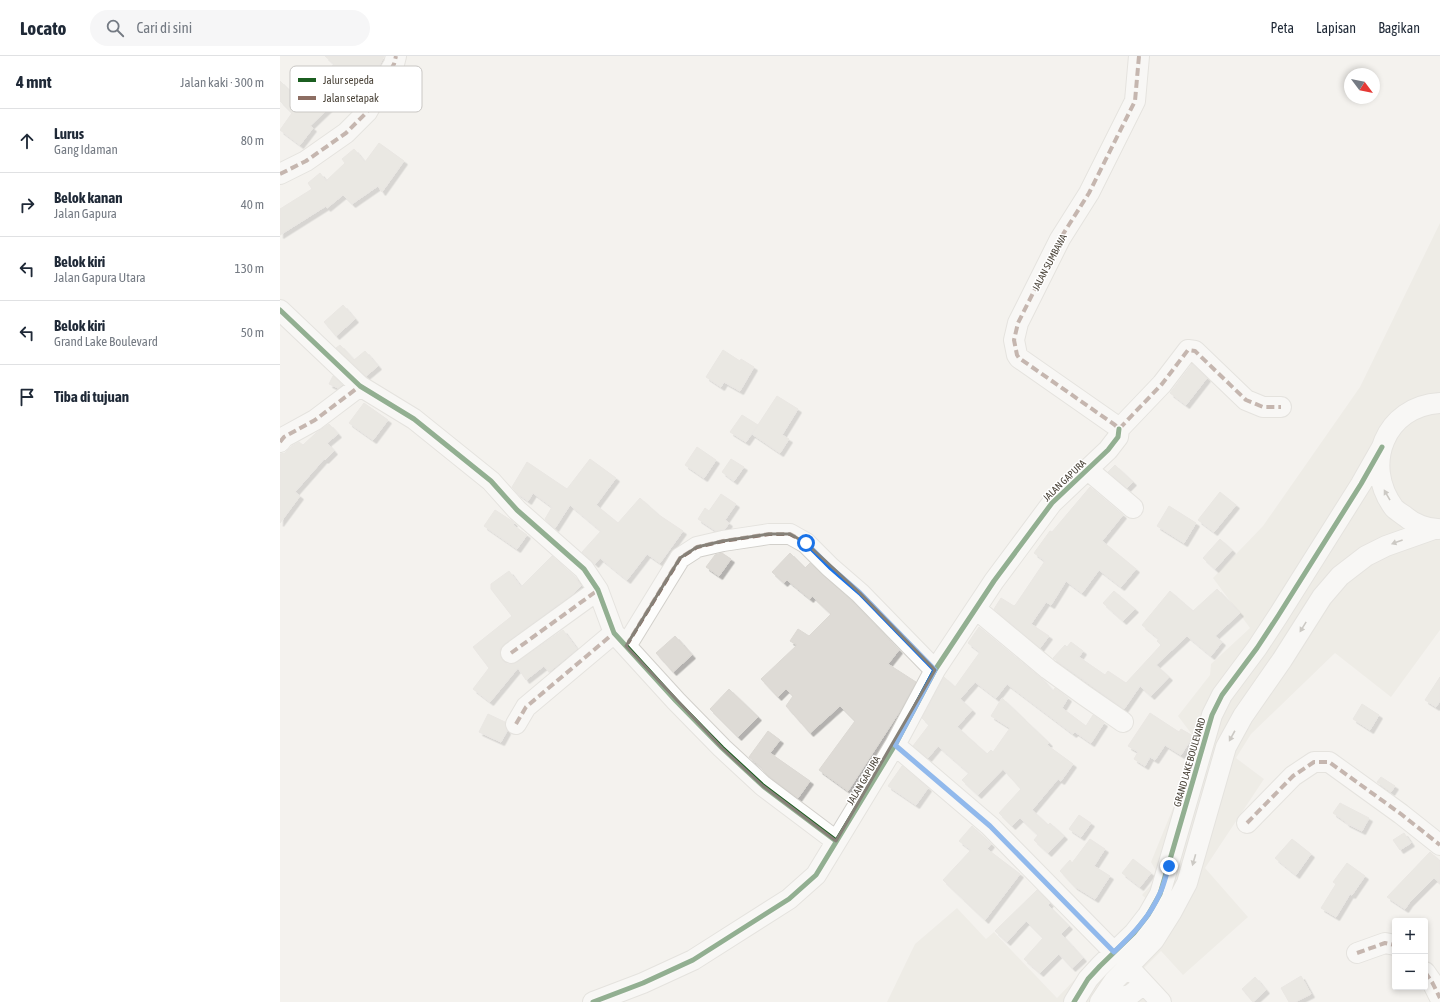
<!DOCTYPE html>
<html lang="id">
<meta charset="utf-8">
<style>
body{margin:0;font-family:"Asap Condensed",sans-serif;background:#f6f6f7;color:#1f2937}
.controls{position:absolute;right:12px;bottom:12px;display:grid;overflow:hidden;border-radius:4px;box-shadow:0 2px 6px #0003}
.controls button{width:36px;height:36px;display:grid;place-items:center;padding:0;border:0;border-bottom:1px solid #e0e1e3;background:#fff;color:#1f2937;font:20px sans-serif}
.compass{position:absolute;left:1064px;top:12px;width:36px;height:36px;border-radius:50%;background:#fff;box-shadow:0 2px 6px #0003;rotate:122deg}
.stop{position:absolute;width:12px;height:12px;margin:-9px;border:3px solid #1a73e8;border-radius:50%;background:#fff}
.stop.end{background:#1a73e8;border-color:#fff;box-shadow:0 1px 4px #0008}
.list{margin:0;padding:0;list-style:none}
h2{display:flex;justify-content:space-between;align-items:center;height:52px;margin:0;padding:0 16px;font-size:17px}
h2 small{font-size:13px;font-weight:400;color:#747a83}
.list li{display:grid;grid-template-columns:26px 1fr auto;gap:12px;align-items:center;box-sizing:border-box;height:64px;padding:0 16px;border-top:1px solid #e0e1e3}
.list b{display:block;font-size:15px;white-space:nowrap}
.list p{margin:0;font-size:13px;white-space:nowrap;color:#747a83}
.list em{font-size:13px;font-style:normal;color:#747a83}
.icon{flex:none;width:22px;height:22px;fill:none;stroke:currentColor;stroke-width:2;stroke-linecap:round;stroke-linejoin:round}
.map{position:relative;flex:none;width:1160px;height:946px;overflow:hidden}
header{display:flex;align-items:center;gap:24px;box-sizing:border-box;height:56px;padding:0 20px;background:#fff;border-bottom:1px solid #e0e1e3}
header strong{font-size:19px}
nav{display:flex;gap:22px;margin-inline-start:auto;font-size:14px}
.search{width:280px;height:36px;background:#f6f6f7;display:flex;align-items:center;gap:10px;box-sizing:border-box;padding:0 14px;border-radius:22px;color:#747a83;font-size:15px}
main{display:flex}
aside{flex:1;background:#fff}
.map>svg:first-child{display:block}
.residential{fill:#e7e4dc}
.building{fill:#dedbd6;stroke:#dcd9d4;filter:url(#shadow)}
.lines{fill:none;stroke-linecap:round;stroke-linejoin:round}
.minor-casing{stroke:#d2d0cb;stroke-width:22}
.minor{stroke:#fdfdfc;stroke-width:20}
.quiet{stroke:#8d6e63;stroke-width:4;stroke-dasharray:8 4;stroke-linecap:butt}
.cycleway-casing{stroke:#fff;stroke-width:8}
.cycleway{stroke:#1b5e20;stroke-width:5}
.oneway{fill:#9b9791}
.route{stroke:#1a73e8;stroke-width:5}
.marked{fill:none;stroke:#868178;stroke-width:3;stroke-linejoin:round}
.labels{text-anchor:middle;stroke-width:3;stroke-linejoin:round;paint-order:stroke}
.street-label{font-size:10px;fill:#4b4439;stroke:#fff}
.key{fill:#fff;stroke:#c9c7c4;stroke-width:1}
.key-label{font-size:11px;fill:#4b4439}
</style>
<header>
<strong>Locato</strong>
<div class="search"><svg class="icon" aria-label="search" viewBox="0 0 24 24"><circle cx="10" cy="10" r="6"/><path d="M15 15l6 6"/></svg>Cari di sini</div>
<nav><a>Peta</a><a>Lapisan</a><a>Bagikan</a></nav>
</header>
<main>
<aside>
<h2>4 mnt<small>Jalan kaki · 300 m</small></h2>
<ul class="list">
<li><svg class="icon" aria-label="ahead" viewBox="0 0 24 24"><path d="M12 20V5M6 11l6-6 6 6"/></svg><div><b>Lurus</b><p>Gang Idaman</p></div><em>80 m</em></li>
<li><svg class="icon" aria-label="right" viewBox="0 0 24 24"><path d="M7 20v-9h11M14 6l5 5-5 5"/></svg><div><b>Belok kanan</b><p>Jalan Gapura</p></div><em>40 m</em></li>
<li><svg class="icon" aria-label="left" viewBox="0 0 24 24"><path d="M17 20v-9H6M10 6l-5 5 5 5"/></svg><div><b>Belok kiri</b><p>Jalan Gapura Utara</p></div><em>130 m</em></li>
<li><svg class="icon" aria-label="left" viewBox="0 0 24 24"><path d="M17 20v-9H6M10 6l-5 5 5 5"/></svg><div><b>Belok kiri</b><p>Grand Lake Boulevard</p></div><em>50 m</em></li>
<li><svg class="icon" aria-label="arrive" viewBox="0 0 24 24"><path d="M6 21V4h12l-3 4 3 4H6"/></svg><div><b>Tiba di tujuan</b></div></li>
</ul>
</aside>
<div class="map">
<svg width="1160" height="946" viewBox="0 0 1160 946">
<defs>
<filter id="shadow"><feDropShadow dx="3.5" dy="3.5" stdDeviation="0" flood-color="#0004"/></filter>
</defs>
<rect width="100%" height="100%" fill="#f4f2ee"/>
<path class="residential" d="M1160,167v407l-49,67 -56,-44 -84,81 -15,24 28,21 -59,89 43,49 -65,58 -22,-24 -29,29 18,22h-263l28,-58 42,-36 29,31 8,-7 63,66 46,-48 57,-39 -18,-16 17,-19 -8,-14 22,-54 36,-51 -31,-41 32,-41 1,-11 39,-36 -37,-50 50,-52 97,-139z"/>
<path class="building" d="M45,0h59l-8,17 -18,19 5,5 -5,8 -6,6 -12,-13 -2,1 -28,27 3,2 -13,17 -20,-15 12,-17 -12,-12v-20l20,20 20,-20 -1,-2 15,-15z
M99,87l25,18 -22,31 -4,-6 -26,18 -9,-9 -16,13 -1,-2 -46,29v-26l32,-20 -4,-6 12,-10 6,8 19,-18 -3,-4 12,-10 11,13z
M63,249l12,14 -19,17 -12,-14z
M60,289l14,15 11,-9 13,15 -12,10 -30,-28z
M443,294l17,11 1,-2 13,8 -14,24 -16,-9 -3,5 -15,-10z
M912,308l15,14 -21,27 -16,-12z
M53,320l9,9 -4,3 -9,-4z
M497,340l21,13 -16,26 7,4 -9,14 -28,-19z
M84,347l24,17 -15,20 -24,-17z
M462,359l16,10 -12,17 -16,-10z
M49,368l9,10 -11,9 7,8 -9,9 -1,-1 -29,33 5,4 -20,27v-69l5,-1 7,-7 7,-4 4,3 13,-12z
M417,391l19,13 -12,18 -19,-13z
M310,403l26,19 -20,27 22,18 22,-25 19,17 24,16 -23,32 -13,-9 -20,26 -27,-22 -5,6 -13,-12 19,-21 -31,-26 -15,23 -10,-9 7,-12 -19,-14 -5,8 -11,-8 -5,-6 15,-25 40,27z
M451,403l13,8 -10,14 -12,-9z
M835,409l18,17 -6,6 -19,-16z
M810,431l33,28 -21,26 34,28 -15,18 -22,-17 -17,23 -16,-12 -15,24 -5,-3 -15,22 18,12 -9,12 -46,-39 7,-11 13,8 2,-2 29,-43 -11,-8 16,-22 2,1z
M940,436l16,13 -22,27 -16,-12z
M441,438l15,10 -11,16 4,3 -4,6 -9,2 -18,-12 7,-11 4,3z
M889,450l27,17 -12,20 -27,-17z
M215,454l17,11 2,2 -1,2 14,10 -10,14 -33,-23z
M940,483l12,11 -17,19 -12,-11z
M442,497l9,6 -12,17 -13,-9 9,-12z
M510,497l15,15 5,-5 42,38 47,49 -11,14 28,18 -16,29 -52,80 -29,-21 36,-49 -15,-15 -30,27 -24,-27 7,-10 -7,-7 -8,8 -17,-18 36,-34 -7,-4 8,-12 11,7 22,-22 -19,-18 -2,3 -23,-19 -3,3 -12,-11z
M272,500l23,21 6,9 -7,7 -70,51 -4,5v6l2,5 5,4h5l5,-2 46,-32 14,19 -28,23 -5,-6 -18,14 -8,-12 -28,34 -17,-13 16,-21 -16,-21 39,-31 -21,-27v-5l18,-13 12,16z
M937,533l23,24 -25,23 7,6 -11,14 -24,-20 -31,29 13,12 -18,19 -11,-10 -16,23 -71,-51 12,-13 2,2 4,-5 12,9 -4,6 26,18 3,-4 18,12 35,-38 -4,-4 2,-2 -17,-14 28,-34 23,20z
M834,535l21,18 -12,12 -20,-18z
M699,571l63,52 11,12 2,-3 13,10 -6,10 24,18 7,-11 11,8 -13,20 -16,-11 -2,2 -66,-50 -11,14 -21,-16 -15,17 12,11 -15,17 30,27 4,-4 2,2 17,-24 -19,-12 11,-18 47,45 -2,2 26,19 -12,17 -3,-2 -26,31 16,15 2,-2 14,13 -16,17 -14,-13 4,-5 -18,-17 -8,8 -13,-13 22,-24 -18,-20 -25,26 -16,-15 7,-7 -31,-27 -10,12 -15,-12 16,-21 -7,-7 22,-41 11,10 25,-35 -12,-9z
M395,580l17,19 -19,17 -17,-19z
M1160,621v24l-4,6 -11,-7z
M449,633l29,28 -20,20 -28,-28z
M1082,648l17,11 -9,15 -17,-11z
M870,657l29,19 2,-3 12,7 -12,19 -16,-10 -10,15 -5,-3 -5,9 -11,-7 4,-7 -10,-6z
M208,658l17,8 2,9 -6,11 -22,-10z
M488,675l12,9 -10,13 40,28 -12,17 -28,-21 -8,-8v-1l-13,-11z
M622,710l26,22 -12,17 -28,-19z
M1101,721l14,9 -4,6 -14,-10z
M1060,747l29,15 -7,13 -16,-8v-1l-13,-9z
M799,759l12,8 -10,14 -12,-8z
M692,770l19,18 -4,5 33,25 -35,46 -42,-40 28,-30 -12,-9z
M1124,777l7,10 -11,7 -7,-10z
M810,783l15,10 -11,17 16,10 -15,23 -21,-13 -14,-15 10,-11 2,3z
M1012,783l19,15 -15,21 -21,-17z
M1150,796l10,9v22l-6,-5 -25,25 -4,6 -18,-12z
M853,803l18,14 -11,14 -18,-14z
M1067,807l18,13 -13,19 -2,-1 -14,23 -15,-9 15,-24 -3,-2z
M757,834l13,13 -2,2 21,21 -8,8 22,24 -11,10 -13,-14 -19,19 -16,-14 19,-21 -17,-17 -19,21 -12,-11z
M1021,920l10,18 -16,8h-6l-8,-14z
M975,921l11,13 -13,12 -11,-13z"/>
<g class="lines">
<defs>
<path id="minor" d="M0,118l26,-13 40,-28 21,-21 27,-48 2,-8
M0,254l80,76 54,33 77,62 26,29 67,59 14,21 16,43 62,68 46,47 41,38 73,55
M839,373l-4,-4 -96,-67 -2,-3 -3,-15 4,-17 42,-84 29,-46 46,-92 4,-45
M839,373l43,-45 26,-34 7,1 51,49 17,7h18
M0,386l4,-5 31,-17 45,-34
M807,413l46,39
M1158,473c-11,0 -24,-5 -32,-12 -4,-3 -9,-6 -12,-9 -32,-43 -9,-102 46,-105
M696,553l72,60 36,26 39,27
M346,590l54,-88 17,-11 26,-6 46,-7h21l16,9 24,24 30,26 75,77
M231,597l87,-63
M236,668l10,-17 88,-74
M615,689l95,81 124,126
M967,767l46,-47 21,-14h15l72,52 39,31
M1077,897l28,-10 10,2
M1145,916l7,10 8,16
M855,918l26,28
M821,945l29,-6 14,-11
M313,946l50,-19 50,-23 96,-61 27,-24 79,-130 40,-75 59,-89 58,-78 56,-53 10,-13 1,-8
M794,946l14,-23 12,-13 34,-33 14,-18 12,-21 52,-179 10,-20 35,-47 21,-32 83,-132 21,-37
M820,946l14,-21 40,-41 17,-27 16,-30 39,-136 17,-31 39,-56 40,-63 18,-21 26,-20 20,-10 48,-17"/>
</defs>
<use href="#minor" class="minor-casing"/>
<use href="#minor" class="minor"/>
<path class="quiet" d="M859,0l-4,45 -46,92 -29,46 -42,84 -4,17 3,15 2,3 96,67 4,4 43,-45 26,-34 7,1 51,49 17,7h18
M0,118l26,-13 40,-28 21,-21 27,-48 2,-8
M0,386l4,-5 31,-17 45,-34
M346,590l54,-88 17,-11 26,-6 46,-7h21l16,9 24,24 30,26 75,77
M231,597l87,-63
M236,668l10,-17 88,-74
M967,767l46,-47 21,-14h15l72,52 39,31
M1077,897l28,-10 10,2
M1145,916l7,10 8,16"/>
<defs>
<path id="cycleway" d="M0,254l80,76 54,33 77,62 26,29 67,59 14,21 16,43 62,68 46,47 41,38 73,55
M313,946l50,-19 50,-23 96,-61 27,-24 79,-130 40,-75 59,-89 58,-78 56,-53 10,-13 1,-8
M794,946l14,-23 12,-13 34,-33 14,-18 12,-21 52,-179 10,-20 35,-47 21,-32 83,-132 21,-37"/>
</defs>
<use href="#cycleway" class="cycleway-casing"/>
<use href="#cycleway" class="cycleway"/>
</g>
<defs><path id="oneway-solid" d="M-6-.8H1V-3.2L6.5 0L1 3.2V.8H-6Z"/></defs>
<g class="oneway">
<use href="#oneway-solid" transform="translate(1107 439) rotate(-120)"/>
<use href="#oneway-solid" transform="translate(1117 486) rotate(160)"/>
<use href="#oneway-solid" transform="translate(1023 571) rotate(122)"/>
<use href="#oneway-solid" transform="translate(952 680) rotate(119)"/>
<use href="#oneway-solid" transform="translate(914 804) rotate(106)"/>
</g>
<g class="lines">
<path class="route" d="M526,487l24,24 30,26 75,77 -40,75 95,81 124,126c18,-17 36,-35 46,-59 4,-8 6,-18 9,-27"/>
</g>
<path d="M0 0H1160V946H0ZM489,478h21l16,9 54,50 75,77 -99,171 -73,-55 -41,-38 -96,-102 54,-88 17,-11 26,-6z" fill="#f4f2ee" fill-opacity=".55" fill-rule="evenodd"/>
<path class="marked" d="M489,478h21l16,9 54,50 75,77 -99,171 -73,-55 -41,-38 -96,-102 54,-88 17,-11 26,-6z"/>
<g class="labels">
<g class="street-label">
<text transform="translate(769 206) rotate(-62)" y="4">JALAN SUMBAWA</text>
<text transform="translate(784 424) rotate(-44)" y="4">JALAN GAPURA</text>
<text transform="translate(909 706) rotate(-74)" y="4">GRAND LAKE BOULEVARD</text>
<text transform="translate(583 724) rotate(-59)" y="4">JALAN GAPURA</text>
</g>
</g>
<rect x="10" y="10" width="132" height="46" rx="6" class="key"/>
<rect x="18" y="22" width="18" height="4" fill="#1b5e20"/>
<rect x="18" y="40" width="18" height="4" fill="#8d6e63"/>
<g class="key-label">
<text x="43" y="28">Jalur sepeda</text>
<text x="43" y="46">Jalan setapak</text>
</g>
</svg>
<div class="controls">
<button>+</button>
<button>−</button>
</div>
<svg class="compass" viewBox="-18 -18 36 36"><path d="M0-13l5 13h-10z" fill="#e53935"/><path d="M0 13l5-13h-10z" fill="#747a83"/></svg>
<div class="stop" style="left:526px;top:487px"></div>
<div class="stop end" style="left:889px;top:810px"></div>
</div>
</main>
